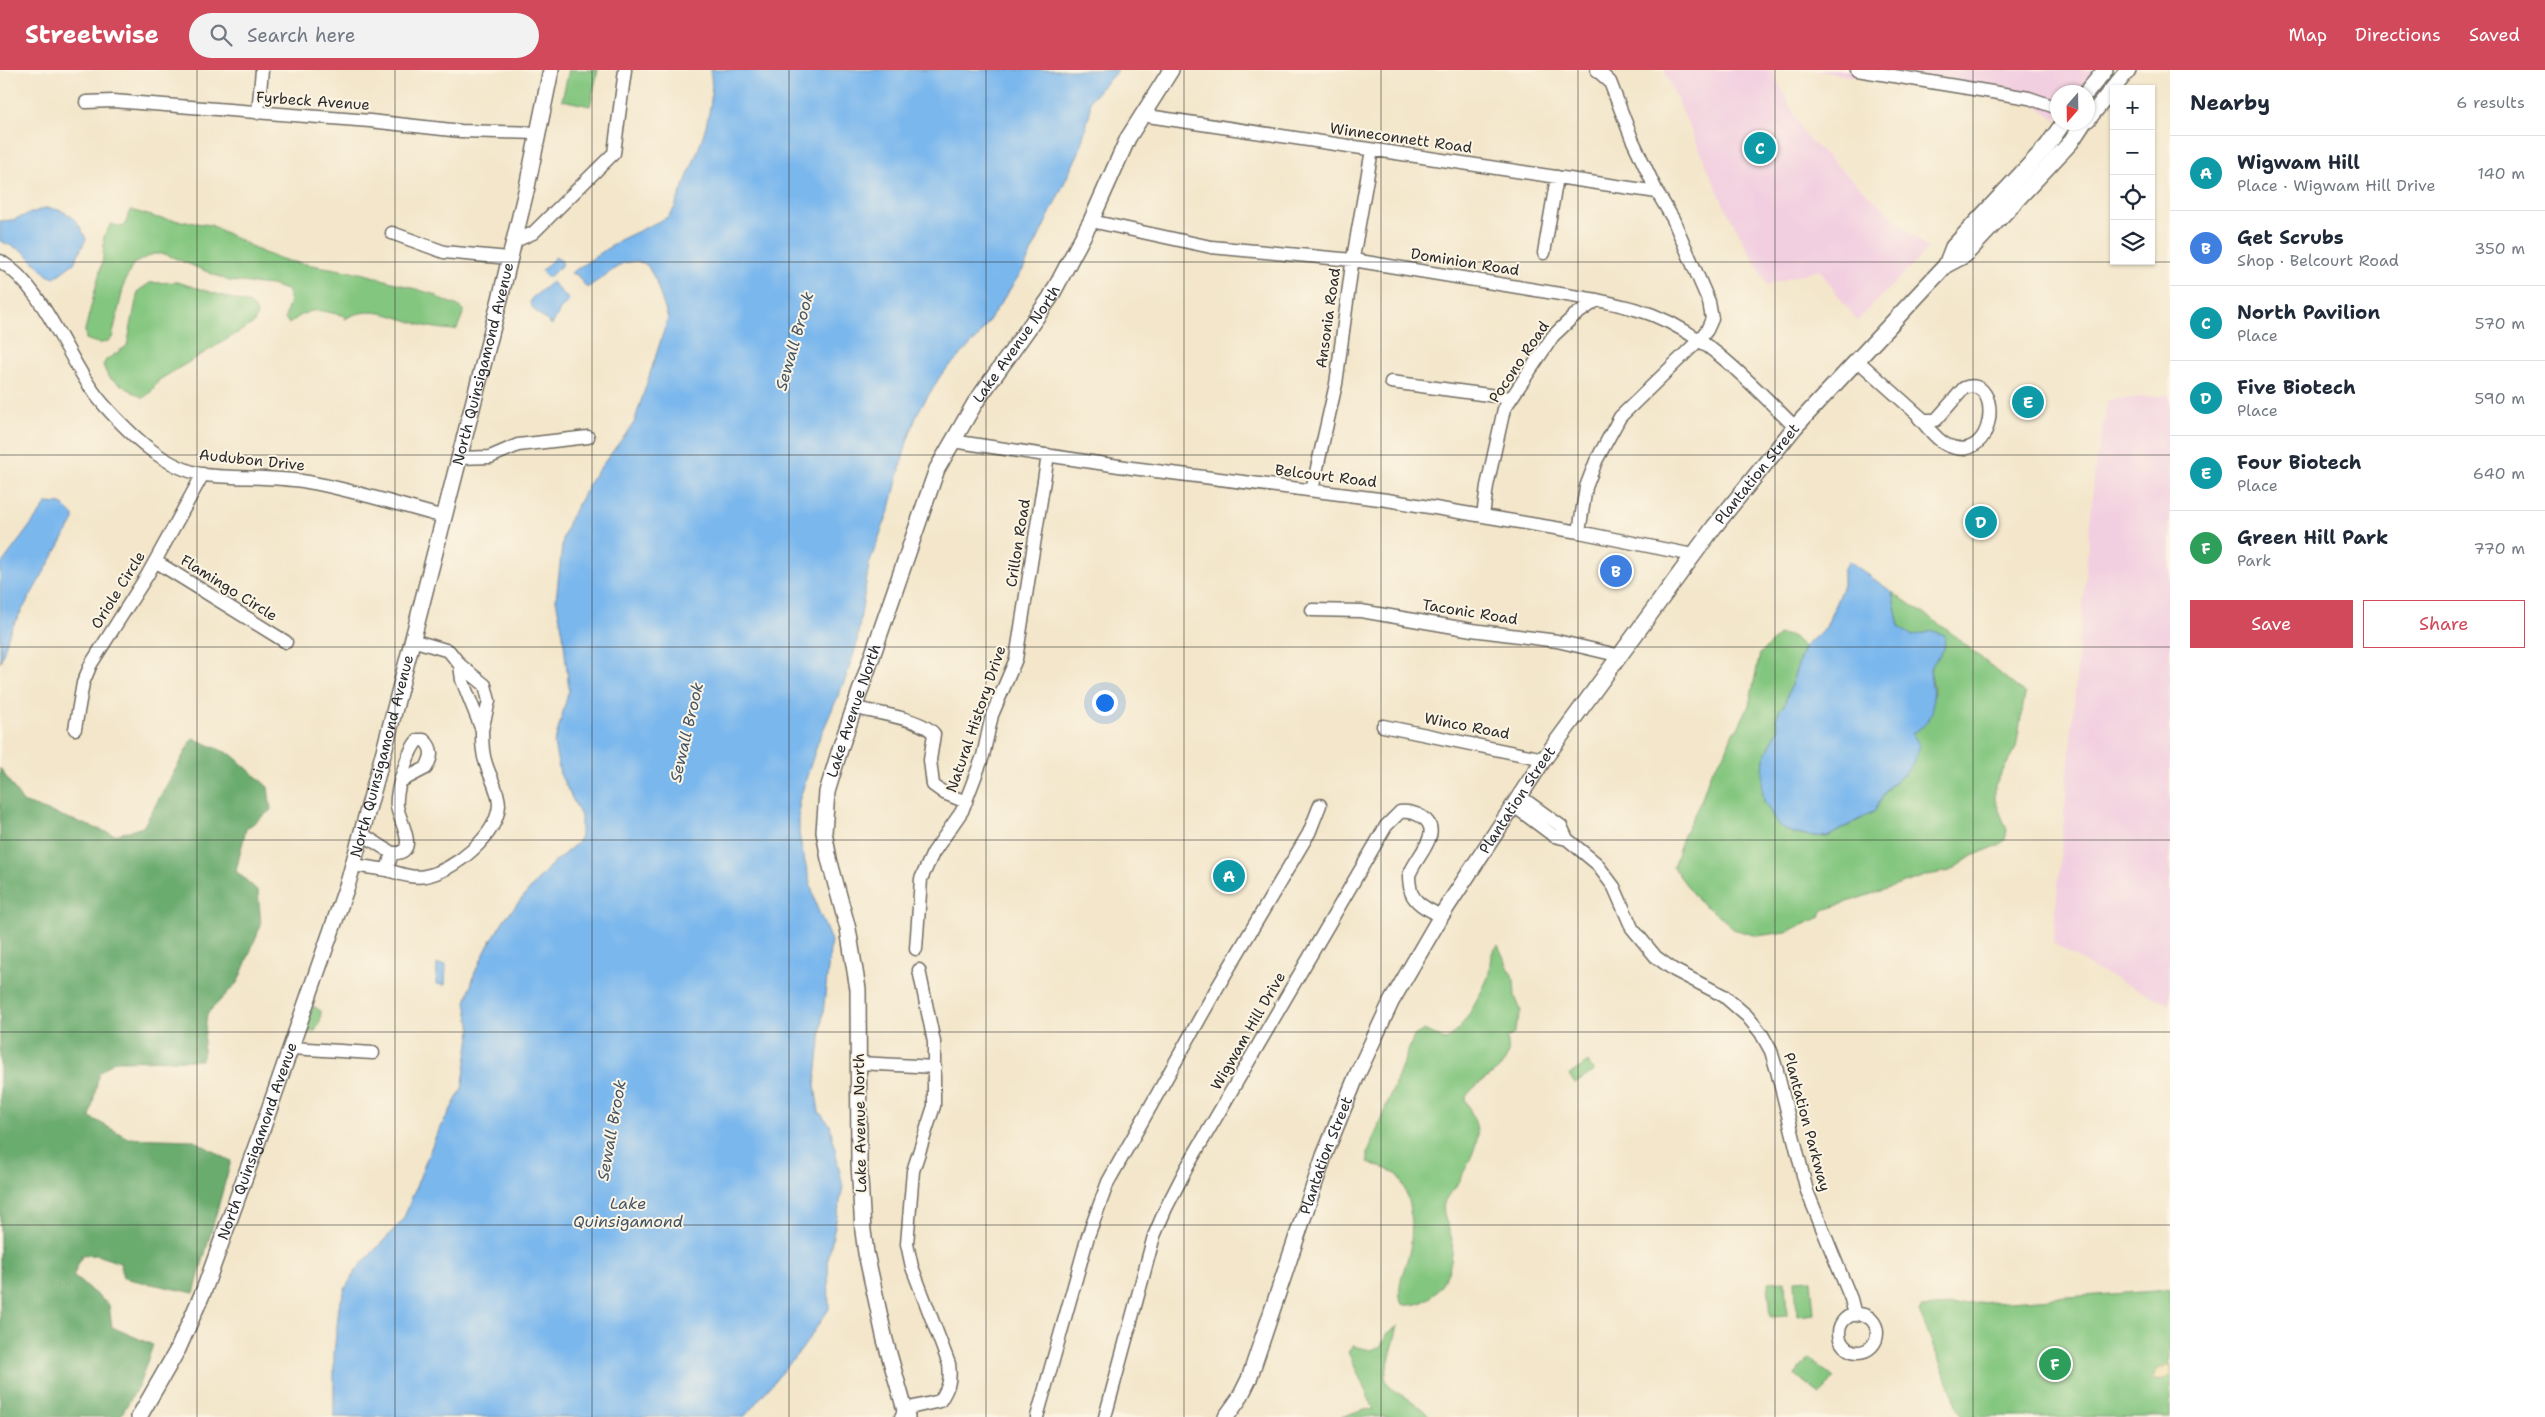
<!DOCTYPE html>
<meta charset="utf-8">
<style>
body{margin:0;font-family:"Shantell Sans",sans-serif;background:#f2f2f3;color:#1f2937}
.controls{position:absolute;right:15px;top:15px;display:grid;overflow:hidden;border-radius:0px;box-shadow:0 1px 4px #0004}
.controls button{width:45px;height:45px;display:grid;place-items:center;padding:0;border:0;border-bottom:1px solid #e0e1e3;background:#fff;color:#1f2937;font:25px sans-serif}
.compass{position:absolute;left:2050px;top:15px;width:45px;height:45px;border-radius:50%;background:#fff;box-shadow:0 1px 4px #0004;rotate:200deg}
.you{position:absolute;left:1104px;top:632px;width:18px;height:18px;margin:-12px;border:4px solid #fff;border-radius:50%;background:#1a73e8;box-shadow:0 0 0 8px #1a73e833}
.badge{display:grid;place-items:center;width:32px;height:32px;border-radius:50%;background:#d1495b;color:#fff;font-size:16px;font-weight:700}
.pin{position:absolute;translate:-50% -50%;border:2px solid #fff;box-shadow:0 1px 5px #0006}
.list{margin:0;padding:0;list-style:none}
h2{display:flex;justify-content:space-between;align-items:center;height:65px;margin:0;padding:0 20px;font-size:21px}
h2 small{font-size:16px;font-weight:400;color:#747a83}
.list li{display:grid;grid-template-columns:32px 1fr auto;gap:15px;align-items:center;box-sizing:border-box;height:75px;padding:0 20px;border-top:1px solid #e0e1e3}
.list b{display:block;font-size:19px;white-space:nowrap}
.list p{margin:0;font-size:16px;white-space:nowrap;color:#747a83}
.list em{font-size:16px;font-style:normal;color:#747a83}
.actions{display:flex;gap:10px;padding:15px 20px}
.actions a{flex:1;padding:11px 0;border:1px solid #d1495b;border-radius:0px;text-align:center;font-size:18px;color:#d1495b}
.actions .main{background:#d1495b;color:#fff}
.icon{flex:none;width:28px;height:28px;fill:none;stroke:currentColor;stroke-width:2;stroke-linecap:round;stroke-linejoin:round}
.map{position:relative;flex:none;width:2170px;height:1347px;overflow:hidden}
header{display:flex;align-items:center;gap:30px;box-sizing:border-box;height:70px;padding:0 25px;background:#d1495b;color:#fff}
header strong{font-size:24px}
nav{display:flex;gap:28px;margin-inline-start:auto;font-size:18px}
.search{width:350px;height:45px;background:#f2f2f3;display:flex;align-items:center;gap:12px;box-sizing:border-box;padding:0 18px;border-radius:28px;color:#747a83;font-size:19px}
main{display:flex}
aside{flex:1;background:#fff}
.map>svg:first-child{display:block}
.built{fill:#f2cfe0}
.green{fill:#83c67f;stroke:#577855}
.forest{fill:#6aab6e;stroke:#4a6b4c}
.sand{fill:#eeda9e;stroke:#8c8264}
.water{fill:#7ab7ed;stroke:#52718c}
.lines{fill:none;stroke-linecap:round;stroke-linejoin:round}
.minor-casing{stroke:#716c63;stroke-width:15}
.major-casing{stroke:#716c63;stroke-width:18}
.minor{stroke:#fff;stroke-width:12}
.major{stroke:#fff;stroke-width:15}
.grid{fill:none;stroke:#2b2b2b;stroke-width:1;stroke-opacity:0.55}
.labels{text-anchor:middle;stroke-width:4;stroke-linejoin:round;paint-order:stroke}
.street-label{font-size:15px;fill:#2b2b2b;stroke:#fcf5e5}
.water-label{font-size:16px;font-style:italic;fill:#435565;stroke:#fcf5e5}
</style>
<header>
<strong>Streetwise</strong>
<div class="search"><svg class="icon" aria-label="search" viewBox="0 0 24 24"><circle cx="10" cy="10" r="6"/><path d="M15 15l6 6"/></svg>Search here</div>
<nav><a>Map</a><a>Directions</a><a>Saved</a></nav>
</header>
<main>
<div class="map">
<svg width="2170" height="1347" viewBox="0 0 2170 1347">
<rect width="100%" height="100%" fill="#fcf5e5"/>
<filter id="ink" filterUnits="userSpaceOnUse"><feTurbulence type="fractalNoise" baseFrequency=".02" numOctaves="2"/><feDisplacementMap in="SourceGraphic" scale="10" xChannelSelector="R" yChannelSelector="G"/><feConvolveMatrix kernelMatrix="1 2 1 2 8 2 1 2 1" color-interpolation-filters="sRGB"/></filter>
<filter id="wash" filterUnits="userSpaceOnUse"><feTurbulence type="fractalNoise" baseFrequency=".0096" numOctaves="4" result="noise"/><feDisplacementMap in="SourceGraphic" scale="20" xChannelSelector="R" yChannelSelector="G"/><feGaussianBlur stdDeviation="1.12" result="paint"/><feColorMatrix in="noise" values="0 0 0 0 0 0 0 0 0 0 0 0 0 0 0 0 0 1.4 0 .05"/><feComposite in="paint" operator="in"/></filter>
<g filter="url(#wash)">
<rect width="100%" height="100%" fill="#f3e6ca"/>
<path class="built" d="M1664,0h108l33,66 123,113 -71,72 -38,-52 -52,16 -41,-76z
M1811,0h288l-19,22h-22l-1,29 -21,-16z
M2170,325v610l-73,-35 -44,-27 42,-477 13,-66z"/>
<path class="green" d="M569,0h29l-8,36 -28,-6z
M131,140l27,8 53,7 53,28 24,8 77,13 71,21c8,10 19,5 28,16l-7,18 -4,1c-9,-1 -19,-2 -28,-4 -26,-7 -54,-23 -80,-7v-3c-27,-6 -33,-11 -56,8l-4,-6 5,-19 -3,-9 -16,-5 -42,-4 -64,-27h-12l-20,10 -9,20 -12,54c-9,8 -16,5 -26,1l-1,-9 18,-71 1,-23 7,-12 13,3z
M177,212l73,22c8,6 8,10 4,19l-95,57 -9,13 -7,5 -35,-21 -5,-12 3,-5 21,-14 11,-55 12,-8z
M1892,522l53,36 80,66 -9,54 -21,37v15l12,30 -2,10 -6,5 -27,11 -22,15 -22,4 -104,35 -3,7 -35,15 -29,4 -24,-7 -10,-11 -25,-17 -25,-34 11,-33 17,-33 8,-25 18,-27 6,-17 4,-2 12,-25 11,-51 20,-20 14,3 10,10 -20,59 -4,3 -4,10 2,10 -14,30v42l14,24 16,9 33,3 47,-25 15,-26 17,-13 6,-40 15,-11 7,-30 -4,-24 14,-19 -11,-18 -21,5 -13,-10z
M1498,875l16,35 1,16 6,15 -7,23 -7,4c9,36 -30,37 -42,61 4,10 11,21 12,32 3,13 -13,41 -20,53 -3,7 -11,12 -13,19 -3,11 6,26 8,37 3,29 -14,67 -47,65l-4,-2c-5,-21 5,-35 9,-54 4,-22 0,-58 -14,-76l-28,-11v-10l46,-116 10,-6 21,10c14,-2 38,-50 43,-63 4,-12 -1,-22 10,-32z
M313,936l8,5 -1,11 -5,9 -9,2 -2,-2z
M1588,992l6,9 -19,13 -6,-9z
M1811,1209l3,35 -17,2 -2,-36z
M1785,1211l2,35 -16,1 -3,-35z
M2170,1220v127h-208l-43,-106 2,-4z
M1398,1256l-13,50c3,14 13,17 24,23 8,5 15,12 22,18h-90l23,-8 10,1 -26,-58 5,-6 18,4 10,-4 7,-13z
M1809,1288l25,20 -13,17 -26,-20z"/>
<path class="forest" d="M193,668l39,17 36,32 3,23 -25,19 -10,42 22,20 3,34 -23,57 -31,32 -5,46 -88,1 -15,12 -9,44 38,21 65,2 38,21 -37,132 -71,-15 -3,-15 -24,-8 -14,1 -9,20 36,29 3,22 41,18 -14,40 -19,32h-120v-649l23,34 92,33 28,-8z"/>
<path class="sand" d="M2170,1294v10l-8,6 -10,1 5,-11z"/>
<path class="water" d="M710,0h408l-28,30v12l-11,40 -55,116 -46,69 -37,38 -23,37 -11,30 -17,66 -21,56 -13,83 -11,33 -27,62 -19,59v33l4,20 13,51 15,36 -16,145 4,26 11,13 13,62 -15,73 1,49 -27,40 -58,68h-410v-64l5,-46 6,-18 11,-19 47,-50 32,-82 27,-49 9,-59 -5,-28 9,-30 13,-26 17,-28 46,-53 26,-22 4,-7v-20l-21,-42 -6,-30 15,-54 -6,-56 -7,-34 7,-62 6,-17 22,-41 43,-57 34,-105 -13,-39 -8,-14 -10,-4 -14,2 -36,25 -10,-13 -6,-2 49,-33 48,-23 6,-8c16,-41 45,-95 36,-139z
M45,138c23,1 33,11 41,31l-12,24 -20,15 -7,-3 -24,-24 -23,-10v-20l12,-1z
M555,187l7,4v4l-14,13 -7,-7z
M552,212l17,18 -9,10 -8,15 -18,-15 -4,-7 2,-5z
M47,433l15,1 12,12v4l-64,111 -10,32v-97z
M1849,491l43,31 7,34 13,10 21,-5 12,4 -1,14 -14,19c1,28 13,50 -18,65l8,13 -7,17 -7,10 -17,13 -15,25 -47,26 -33,-3 -16,-9 -14,-24 -2,-14 2,-28 14,-30 -2,-9 4,-11 4,-3 20,-59 22,-20 17,-42v-14z
M437,894l9,1 -1,20 -9,-1z"/>
</g>
<g filter="url(#ink)">
<g class="lines">
<defs>
<path id="minor" d="M1857,0l172,28 29,10
M86,32l27,-1 257,20 91,10 77,2
M258,43l4,-43
M1141,45l516,77
M1091,151l120,26 142,13 244,40c19,4 38,8 56,15 58,23 99,70 142,112
M392,163l52,19 65,6
M513,172l20,-9 81,-80 11,-83
M1544,183l13,-76
M0,191c47,28 68,104 104,144 27,30 60,63 101,70 34,4 69,1 103,7 46,8 91,23 136,35
M1857,290l67,60h12l28,-32c39,-15 33,80 -17,57 -11,-5 -20,-19 -28,-27
M1391,312l120,16
M952,371l180,27 255,32 192,32 114,23
M459,388l31,-1 28,-12 70,-8
M1312,420l24,-106 16,-120 20,-114
M1483,446l4,-30 17,-77 49,-73 21,-20 23,-16
M1579,462l7,-45 10,-26 24,-44 79,-77 8,-10 5,-11 -3,-17 -36,-83 -16,-27 -25,-53 -22,-57 -13,-12
M155,491l131,81
M1312,540l49,1 111,19 85,11 64,15
M412,570l37,11 11,14 25,20 4,16 -7,29 -20,-50 -2,-15
M855,638c18,4 68,11 79,26l-4,26 3,25 11,8 22,9
M1383,656l161,33
M75,659l8,-46 8,-19 57,-90 55,-100
M1521,727l40,29 6,13
M1514,736l40,30 13,3 29,24 18,24 18,41 24,29 18,13 50,26 23,20 14,17 10,18 6,20 30,120 44,108 4,16
M362,764l30,19c30,2 6,-34 5,-47 -2,-14 11,-56 21,-66h6c10,9 8,17 2,28l-23,12
M392,783l-5,17c12,3 25,9 38,6 29,-5 72,-40 74,-71 0,-14 -9,-28 -13,-41 -4,-11 -4,-22 -4,-34
M353,795l34,5
M916,879l5,-70 12,-26 29,-42 21,-55 9,-41 24,-56 32,-204
M291,978l82,5
M859,993l76,4
M1839 1263a19 19 0 1 1 38 0a19 19 0 1 1-38 0Z
M901,1347l4,-8 35,-8c9,-14 11,-21 9,-37l-37,-97 -5,-23 6,-73 21,-65v-64l-15,-72
M1037,1347l51,-181 20,-54 109,-194 92,-155 11,-28
M1105,1347l49,-181 12,-28 21,-41 199,-341 14,-14c7,-1 16,1 22,5 24,15 -9,42 -13,59 0,5 1,11 2,16 5,13 19,18 30,24"/>
<g id="major">
<path d="M2087,22l18,-22"/>
<path d="M2088,49l40,-49"/>
<path d="M1946,195l7,-18 94,-101 17,-24"/>
<path id="s1" d="M139,1347l39,-68 26,-59 59,-163 85,-244 37,-136 115,-448 27,-112 24,-117"/>
<path id="s2" d="M907,1347l-22,-77 -19,-87 -3,-22 -4,-69 -1,-173 -10,-60 -19,-70 -5,-27 3,-40 14,-46 96,-277 38,-66 75,-105 41,-77 37,-83 43,-68"/>
<path id="s3" d="M1226,1347l13,-18 10,-20 75,-223 33,-81 34,-73 50,-86 103,-157 170,-232 81,-100 151,-162 19,-10 106,-113 13,-20"/>
</g>
</defs>
<use href="#minor" class="minor-casing"/>
<use href="#major" class="major-casing"/>
<use href="#minor" class="minor"/>
<use href="#major" class="major"/>
</g>
</g>
<path class="grid" d="M197,0v1347M395,0v1347M592,0v1347M789,0v1347M986,0v1347M1184,0v1347M1381,0v1347M1578,0v1347M1775,0v1347M1973,0v1347M0,192h2170M0,385h2170M0,577h2170M0,770h2170M0,962h2170M0,1155h2170"/>
<g class="labels">
<g class="street-label">
<text transform="translate(313 31) rotate(4)" y="5">Fyrbeck Avenue</text>
<text transform="translate(1401 68) rotate(8)" y="5">Winneconnett Road</text>
<text transform="translate(1465 192) rotate(9)" y="5">Dominion Road</text>
<text transform="translate(1328 248) rotate(-82)" y="5">Ansonia Road</text>
<text dy="5" stroke="none"><textPath href="#s2" startOffset="1124">Lake Avenue North</textPath></text>
<text transform="translate(1519 292) rotate(-56)" y="5">Pocono Road</text>
<text dy="5" stroke="none"><textPath href="#s1" startOffset="1111">North Quinsigamond Avenue</textPath></text>
<text transform="translate(252 390) rotate(6)" y="5">Audubon Drive</text>
<text dy="5" stroke="none"><textPath href="#s3" startOffset="1091">Plantation Street</textPath></text>
<text transform="translate(1326 406) rotate(7)" y="5">Belcourt Road</text>
<text transform="translate(1018 473) rotate(-81)" y="5">Crillon Road</text>
<text transform="translate(229 518) rotate(32)" y="5">Flamingo Circle</text>
<text transform="translate(118 520) rotate(-58)" y="5">Oriole Circle</text>
<text transform="translate(1470 542) rotate(9)" y="5">Taconic Road</text>
<text dy="5" stroke="none"><textPath href="#s2" startOffset="720">Lake Avenue North</textPath></text>
<text transform="translate(976 649) rotate(-71)" y="5">Natural History Drive</text>
<text transform="translate(1467 656) rotate(11)" y="5">Winco Road</text>
<text dy="5" stroke="none"><textPath href="#s1" startOffset="706">North Quinsigamond Avenue</textPath></text>
<text dy="5" stroke="none"><textPath href="#s3" startOffset="686">Plantation Street</textPath></text>
<text transform="translate(1248 961) rotate(-60)" y="5">Wigwam Hill Drive</text>
<text transform="translate(1807 1052) rotate(75)" y="5">Plantation Parkway</text>
<text transform="translate(860 1053) rotate(-91)" y="5">Lake Avenue North</text>
<text dy="5" stroke="none"><textPath href="#s1" startOffset="301">North Quinsigamond Avenue</textPath></text>
<text dy="5" stroke="none"><textPath href="#s3" startOffset="281">Plantation Street</textPath></text>
</g>
<g class="water-label">
<text transform="translate(794 271) rotate(-74)" y="6">Sewall Brook</text>
<text transform="translate(686 662) rotate(-77)" y="6">Sewall Brook</text>
<text transform="translate(611 1060) rotate(-80)" y="6">Sewall Brook</text>
<text x="628" y="1139">Lake<tspan x="628" dy="18">Quinsigamond</tspan></text>
</g>
</g>
</svg>
<div class="controls">
<button>+</button>
<button>−</button>
<button><svg class="icon" aria-label="locate" viewBox="0 0 24 24"><circle cx="12" cy="12" r="6"/><path d="M12 2v4M12 18v4M2 12h4M18 12h4"/></svg></button>
<button><svg class="icon" aria-label="layers" viewBox="0 0 24 24"><path d="M12 4l9 5-9 5-9-5zM3 14l9 5 9-5"/></svg></button>
</div>
<svg class="compass" viewBox="-18 -18 36 36"><path d="M0-13l5 13h-10z" fill="#e53935"/><path d="M0 13l5-13h-10z" fill="#747a83"/></svg>
<div class="you"></div>
<div class="pin badge" style="left:1229px;top:806px;background:#0f9aa8">A</div>
<div class="pin badge" style="left:1616px;top:501px;background:#3f7fe0">B</div>
<div class="pin badge" style="left:1760px;top:78px;background:#0f9aa8">C</div>
<div class="pin badge" style="left:1981px;top:452px;background:#0f9aa8">D</div>
<div class="pin badge" style="left:2028px;top:332px;background:#0f9aa8">E</div>
<div class="pin badge" style="left:2055px;top:1294px;background:#2e9e5b">F</div>
</div>
<aside>
<h2>Nearby<small>6 results</small></h2>
<ul class="list">
<li><span class="badge" style="background:#0f9aa8">A</span><div><b>Wigwam Hill</b><p>Place · Wigwam Hill Drive</p></div><em>140 m</em></li>
<li><span class="badge" style="background:#3f7fe0">B</span><div><b>Get Scrubs</b><p>Shop · Belcourt Road</p></div><em>350 m</em></li>
<li><span class="badge" style="background:#0f9aa8">C</span><div><b>North Pavilion</b><p>Place</p></div><em>570 m</em></li>
<li><span class="badge" style="background:#0f9aa8">D</span><div><b>Five Biotech</b><p>Place</p></div><em>590 m</em></li>
<li><span class="badge" style="background:#0f9aa8">E</span><div><b>Four Biotech</b><p>Place</p></div><em>640 m</em></li>
<li><span class="badge" style="background:#2e9e5b">F</span><div><b>Green Hill Park</b><p>Park</p></div><em>770 m</em></li>
</ul>
<div class="actions"><a class="main">Save</a><a>Share</a></div>
</aside>
</main>
